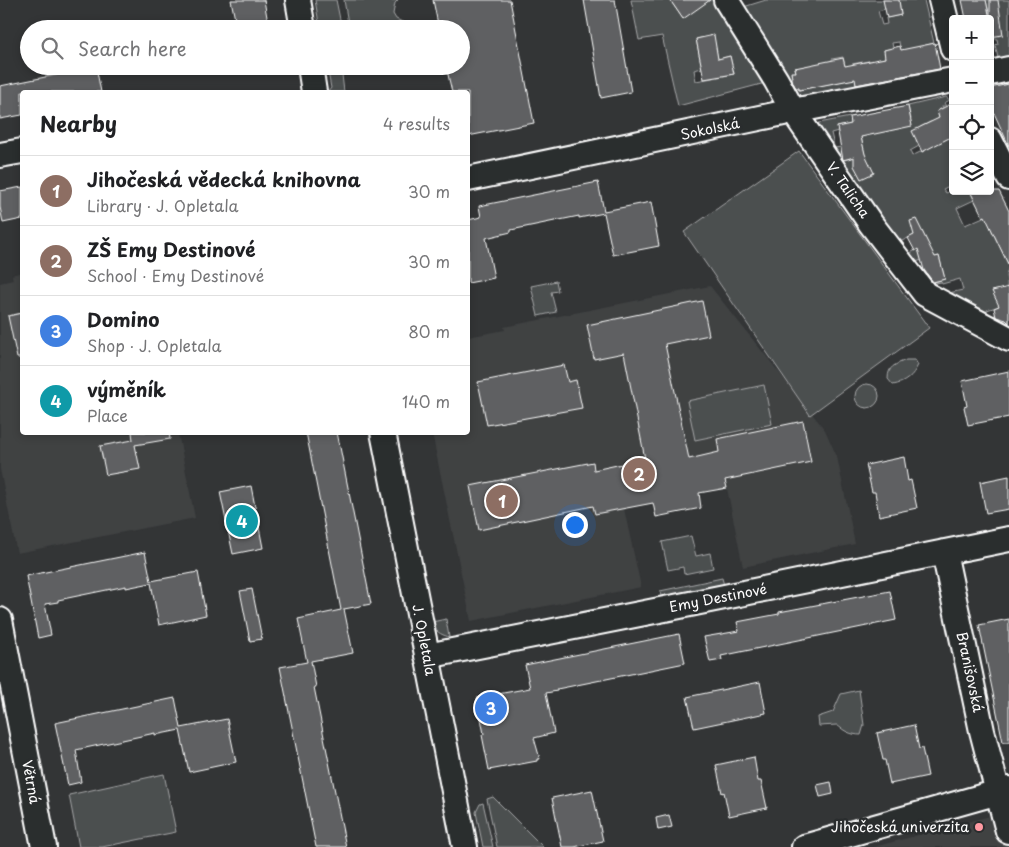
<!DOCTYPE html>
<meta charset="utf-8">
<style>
body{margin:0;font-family:"Playpen Sans",sans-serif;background:#f2f2f2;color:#202124}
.controls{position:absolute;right:15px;top:15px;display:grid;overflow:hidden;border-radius:5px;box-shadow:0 2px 8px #0003}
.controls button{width:45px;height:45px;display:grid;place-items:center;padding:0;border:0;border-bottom:1px solid #e0e0e0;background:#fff;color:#202124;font:25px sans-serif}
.you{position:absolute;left:574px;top:524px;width:18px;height:18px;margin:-12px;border:4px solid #fff;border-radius:50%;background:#1a73e8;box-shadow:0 0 0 8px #1a73e833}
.badge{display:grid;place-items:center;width:32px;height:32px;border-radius:50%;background:#84575d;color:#fff;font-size:16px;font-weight:700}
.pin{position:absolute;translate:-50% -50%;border:2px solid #fff;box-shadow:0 1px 5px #0006}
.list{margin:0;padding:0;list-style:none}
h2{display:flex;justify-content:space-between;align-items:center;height:65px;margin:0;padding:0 20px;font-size:21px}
h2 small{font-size:16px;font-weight:400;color:#757577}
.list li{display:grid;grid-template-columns:32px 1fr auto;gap:15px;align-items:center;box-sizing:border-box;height:70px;padding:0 20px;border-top:1px solid #e0e0e0}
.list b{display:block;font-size:19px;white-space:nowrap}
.list p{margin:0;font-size:16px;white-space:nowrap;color:#757577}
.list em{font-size:16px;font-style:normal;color:#757577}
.icon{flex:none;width:28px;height:28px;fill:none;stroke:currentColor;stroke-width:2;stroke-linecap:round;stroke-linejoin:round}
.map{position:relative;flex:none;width:1009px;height:847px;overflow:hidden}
.search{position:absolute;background:#fff;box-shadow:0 2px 8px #0003;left:20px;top:20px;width:450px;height:55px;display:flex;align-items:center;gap:12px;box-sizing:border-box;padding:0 18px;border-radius:28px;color:#757577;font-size:19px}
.panel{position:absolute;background:#fff;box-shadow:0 2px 8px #0003;left:20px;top:90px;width:450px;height:345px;border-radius:5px}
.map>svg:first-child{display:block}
.built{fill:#404243}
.green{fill:#4c4f50;stroke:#a6a7a8;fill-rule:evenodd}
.building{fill:#5f6162;stroke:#fff}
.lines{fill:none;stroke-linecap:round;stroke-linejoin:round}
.minor-casing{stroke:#fff;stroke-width:28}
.minor{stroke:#2a2d2e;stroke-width:24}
.poi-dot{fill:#ff9aa2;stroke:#2a2d2e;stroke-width:2}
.labels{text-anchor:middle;stroke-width:5;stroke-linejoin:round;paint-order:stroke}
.street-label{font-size:14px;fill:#fff;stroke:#2a2d2e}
.poi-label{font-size:14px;fill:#fff;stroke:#2a2d2e;text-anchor:end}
</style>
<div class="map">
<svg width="1009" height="847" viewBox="0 0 1009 847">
<rect width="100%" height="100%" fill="#333536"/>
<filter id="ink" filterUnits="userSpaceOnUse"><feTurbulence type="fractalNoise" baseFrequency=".02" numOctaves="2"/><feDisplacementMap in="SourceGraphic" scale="10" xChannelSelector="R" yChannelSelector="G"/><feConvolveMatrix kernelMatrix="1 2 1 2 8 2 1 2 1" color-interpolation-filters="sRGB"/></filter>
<g filter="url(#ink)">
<path class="built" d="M22,272v160l156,1 17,85 -178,35 -17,-84v-186l13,-3 -1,-5z
M710,286l115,144 12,27 18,87 -112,23 -16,-79 -28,5 2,15 -45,9 -3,-14 -29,6 17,78 -170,34 -39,-188 36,-1v-95l37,-7 -1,-3z
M1009,811v36h-135z"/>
<path class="green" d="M315,0h21l6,29h-22z
M344,0h54l-3,3 -2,11 3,5 11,5 -3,5h-55z
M631,0h39l13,19 18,-19h14l54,82 -91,24 -16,-70 -23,4zM713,35l5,24 12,-3 4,18 -38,7 -2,-11 8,-2 -6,-29z
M766,0h123l-4,9 -7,2 4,14 5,-1 -1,-6 15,-3 -2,-15h25l10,43 -33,9 -2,-10 -7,1 1,5 -9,2 1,8 -33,6 5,22 -64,12 -56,-89zM843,57l5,23 -49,10v-1l-5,-1 -3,-15 5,-1 -1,-4 37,-5v-4z
M986,0h23v56l-11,2 -3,-13 3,-1 -1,-5h-3l-4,-20h-10l4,-5 5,-1z
M327,66h14l3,26h-16l3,-4z
M946,97l4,3 -6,3 2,3h-4l1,2 -6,3 3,9 -3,2h-7l-10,5 3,9 -7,4 3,6 -9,5 2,5 37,-18 4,8v38l-10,5 3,4 7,-3 17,1 4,9 -17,8 8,17 23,-10 4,16 17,35 -3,10c3,12 -1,18 -7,30l-12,4 2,6 7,-1 2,7 11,-3v9l-65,-34 19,-4 -3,-11 -18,5 -1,-2 -10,2v-1l14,-4 -6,-23 -28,7 -5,-8 22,-11 -6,-13 -24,12 -41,-59 -41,-54 3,-7 31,-6 1,7 -14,3 1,4 -7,2 3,13 1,2 6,-1 3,13 21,-5 -5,-23 51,-13 -3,-13z
M799,151l130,177 -119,87 -126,-183z
M556,281l2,10 -7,1 5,20 -18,4 -7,-30z
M906,360h9l3,5c-5,11 -13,18 -25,20l-5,-6c0,-13 7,-14 18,-19z
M855 396a12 12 0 1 1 24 0a12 12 0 1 1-24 0Z
M764,385l8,39 -77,16 -8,-39z
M691,536l5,20 14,-3 3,15 -29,6 -1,-7 -15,3 -6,-28z
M722,578l3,11 -63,12 -2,-10z
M446,619l3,18c-9,-3 -14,-5 -17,-15z
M859,690l5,35 -3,10c-10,0 -17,-4 -24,-10l-18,1 -1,-9 15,-5 8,-18z
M164,774l12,58 -74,15h-23l-10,-52z
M493,797l50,50h-46l-10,-48z
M483,803l10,44h-10l-7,-35 4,-8z"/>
<path class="building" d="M231,0h33l5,29h-32z
M433,0h77l24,123 -66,13v-44h-16l-6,-26h15v-37h-22z
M584,0h31l16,92 -30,6z
M670,0h40l-27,19z
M883,0h16l2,15 -14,3z
M962,0h24l4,19h-24z
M990,0h8l5,35 -13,2z
M714,35l4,24 12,-3 4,18 -30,5 -8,-40z
M935,43l5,26 -84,16 -1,-6 -56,11v-2h-3l-3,-5 -2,-11h5l-1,-4 48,-10 2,8 40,-8 -1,-8 16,-4 1,4z
M96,67l5,25h-79v23l-22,4v-33z
M1009,84v62l-15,-33 -4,1v-26z
M953,103v42l-4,-7 -27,14 -10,-21 27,-13 -2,-7z
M908,106l4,20 -51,11 4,17 9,19 -13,6 -7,-13v-9l-11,3 -6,-33 14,-3 -1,-7z
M598,182l6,29 47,-9 8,44 -46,9 -9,-42 -25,5v-2l-68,14v2l-25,6 8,40 -26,5v-63l13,-3 -2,-11z
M22,187v32l-19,4 -3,-16v-16z
M970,191h29l10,20v55l-24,-50 -2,1z
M916,219l19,38 4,-1 6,23 -12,3 -9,-12 -6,-21 -3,2 -7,-13 6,-3 -4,-14z
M1009,287v36l-3,-3 -10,-3 -2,-9 5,-2 -7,-15z
M702,301l7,34 -44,9 24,115 30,-7 -2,-13 86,-18 8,41 -86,18 2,8 -28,5 2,15 -45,9 -3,-14 -58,11 -2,-8 -114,24 -9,-44 123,-24 1,8 51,-11 -21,-106 -30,6 -7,-34z
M22,313v45h-5l-9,-42z
M564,365l4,17 8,-2 6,28 -95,17 -9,-43z
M1009,371v46l-41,8 -4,-18 3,-1 -5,-25z
M132,432h37l1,7 -35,6 5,24 -34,6 -6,-29 33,-6z
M306,432h31l34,172 -27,5 9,44 -42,8 5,26h-2l32,160h-30l-36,-180 27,-5 -9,-43 43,-9z
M904,457l4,24 3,-1 6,28 -38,8 -4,-24h-3l-6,-27z
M1009,476v33l-23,4 -6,-31z
M251,486l12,62 -30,6 -13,-62z
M145,552l6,29 47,-9 8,43 -47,10 -8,-42 -25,5v-2l-68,14v2l-13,2 6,31 -13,3 -12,-62z
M252,589l10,50 -12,2 -10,-50z
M890,591l6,29 -175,36 1,4 -12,2 -6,-25 35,-6 -2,-9 42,-8v-2z
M1009,619v123h-6l-24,-117z
M679,634l6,29 -128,26v2l-11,2 8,40 -20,5 6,21h-3v2l-48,9 -7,-35 2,-1 -7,-36 53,-10 -5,-23z
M760,682l6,31 -72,15 -7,-31z
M175,698l6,30 46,-9 9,43 -47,10 -9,-42 -25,5v-2l-79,17 5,32 -13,3 -13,-62z
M914,725l5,24 3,-1 6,28 -38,8 -5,-24h-2l-6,-27z
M754,757l4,24h3l6,27 -38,8 -5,-24 -2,1 -6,-28z
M831,782l2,12 -13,3 -3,-12z
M592,790l11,51 -29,6h-12l-10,-49z
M669,815l3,12 -14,3 -2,-12z"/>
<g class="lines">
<defs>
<path id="minor" d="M298,0l5,29
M726,0l50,80 17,31 78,113 54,70 84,45
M941,0l12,49
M310,66l4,26
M990,73l19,-4
M990,140l19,38
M0,155l22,-4
M468,179l325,-68 160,-31
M383,432l82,415
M944,552l38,179 26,100
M0,620l44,227
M427,656l263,-52 319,-65
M804,847l205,-58"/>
</defs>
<use href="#minor" class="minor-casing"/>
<use href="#minor" class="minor"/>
</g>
</g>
<circle class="poi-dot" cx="979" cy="827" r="5"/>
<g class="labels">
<g class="street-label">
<text transform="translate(710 129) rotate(-12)" y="5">Sokolská</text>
<text transform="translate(848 190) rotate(55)" y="5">V. Talicha</text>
<text transform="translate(718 598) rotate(-11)" y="5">Emy Destinové</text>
<text transform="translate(424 640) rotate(79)" y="5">J. Opletala</text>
<text transform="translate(970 672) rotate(78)" y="5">Branišovská</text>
<text transform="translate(31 782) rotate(79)" y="5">Větrná</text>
</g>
<g class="poi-label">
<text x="969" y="832">Jihočeská univerzita</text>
</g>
</g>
</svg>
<div class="controls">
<button>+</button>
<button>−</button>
<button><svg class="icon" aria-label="locate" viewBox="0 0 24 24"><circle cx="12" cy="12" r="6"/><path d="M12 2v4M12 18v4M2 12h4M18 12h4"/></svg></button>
<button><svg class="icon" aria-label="layers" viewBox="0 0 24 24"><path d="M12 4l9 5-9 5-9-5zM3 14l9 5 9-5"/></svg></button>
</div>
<div class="you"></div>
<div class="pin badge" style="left:502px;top:501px;background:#8d6e63">1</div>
<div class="pin badge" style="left:639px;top:474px;background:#8d6e63">2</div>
<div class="pin badge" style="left:491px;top:708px;background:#3f7fe0">3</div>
<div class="pin badge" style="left:242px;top:521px;background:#0f9aa8">4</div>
<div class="search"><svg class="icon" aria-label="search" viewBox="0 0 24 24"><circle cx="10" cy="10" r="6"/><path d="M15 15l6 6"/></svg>Search here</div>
<section class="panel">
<h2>Nearby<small>4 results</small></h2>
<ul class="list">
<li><span class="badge" style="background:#8d6e63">1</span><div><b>Jihočeská vědecká knihovna</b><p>Library · J. Opletala</p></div><em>30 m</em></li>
<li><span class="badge" style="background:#8d6e63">2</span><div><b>ZŠ Emy Destinové</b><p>School · Emy Destinové</p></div><em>30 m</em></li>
<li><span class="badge" style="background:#3f7fe0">3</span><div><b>Domino</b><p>Shop · J. Opletala</p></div><em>80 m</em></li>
<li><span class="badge" style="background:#0f9aa8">4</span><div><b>výměník</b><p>Place</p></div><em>140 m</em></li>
</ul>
</section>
</div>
